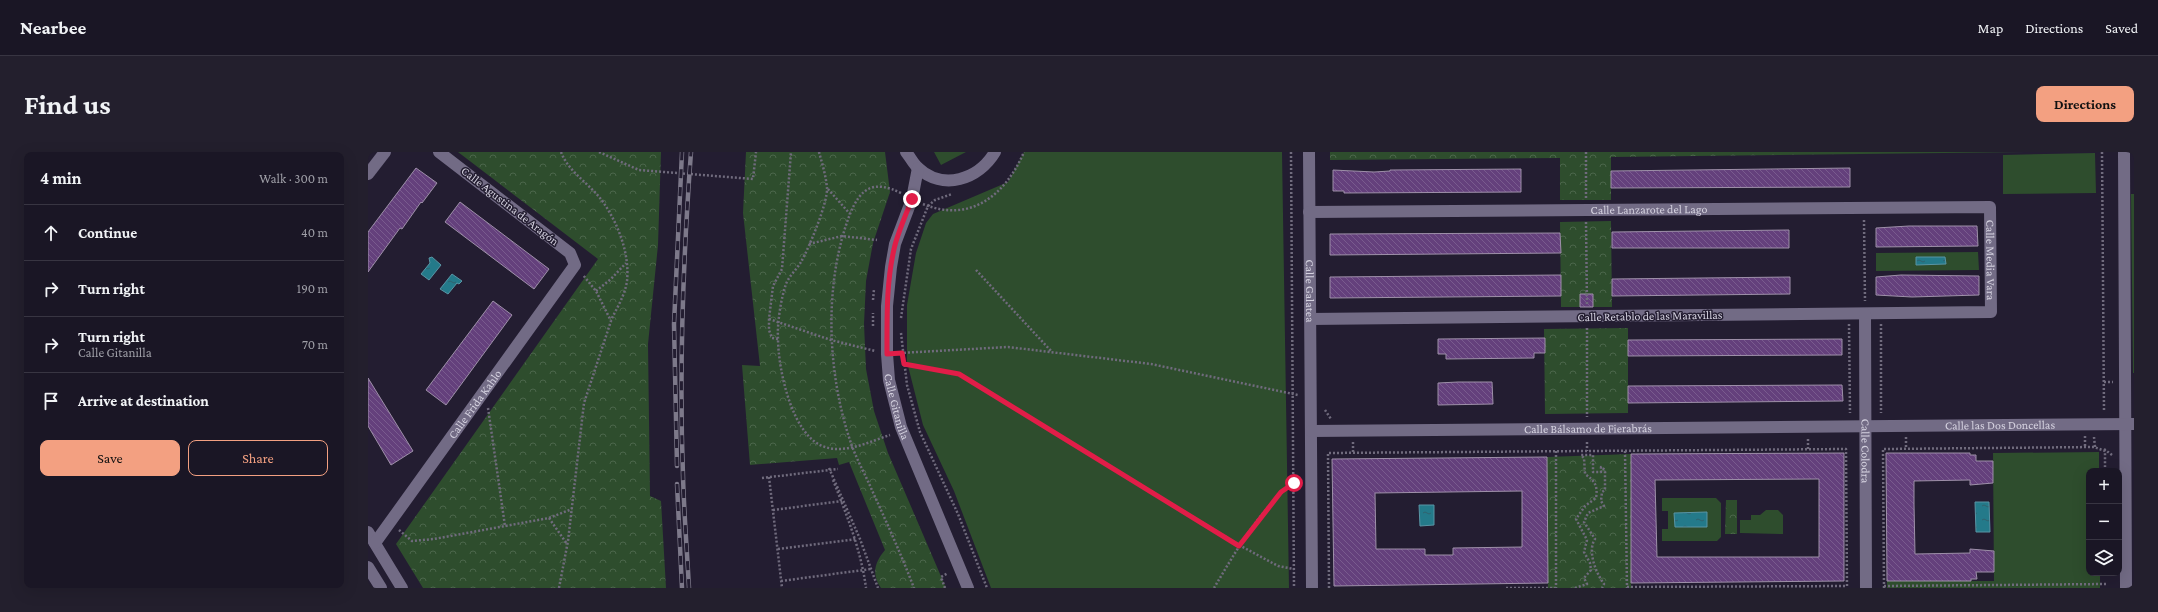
<!DOCTYPE html>
<meta charset="utf-8">
<style>
body{margin:0;font-family:"Crimson Pro",serif;background:#231f2d;color:#f1f3f6}
.controls{position:absolute;right:12px;bottom:12px;display:grid;overflow:hidden;border-radius:8px;box-shadow:0 4px 16px #0002}
.controls button{width:36px;height:36px;display:grid;place-items:center;padding:0;border:0;border-bottom:1px solid #383542;background:#1a1625;color:#f1f3f6;font:20px sans-serif}
.stop{position:absolute;width:12px;height:12px;margin:-9px;border:3px solid #e11d48;border-radius:50%;background:#fff}
.stop.end{background:#e11d48;border-color:#fff;box-shadow:0 1px 4px #0008}
.list{margin:0;padding:0;list-style:none}
h2{display:flex;justify-content:space-between;align-items:center;height:52px;margin:0;padding:0 16px;font-size:17px}
h2 small{font-size:13px;font-weight:400;color:#9f9fa7}
.list li{display:grid;grid-template-columns:26px 1fr auto;gap:12px;align-items:center;box-sizing:border-box;height:56px;padding:0 16px;border-top:1px solid #383542}
.list b{display:block;font-size:15px;white-space:nowrap}
.list p{margin:0;font-size:13px;white-space:nowrap;color:#9f9fa7}
.list em{font-size:13px;font-style:normal;color:#9f9fa7}
.actions{display:flex;gap:8px;padding:12px 16px}
.actions a{flex:1;padding:9px 0;border:1px solid #f3a081;border-radius:8px;text-align:center;font-size:14px;color:#f3a081}
.actions .main{background:#f3a081;color:#111}
.icon{flex:none;width:22px;height:22px;fill:none;stroke:currentColor;stroke-width:2;stroke-linecap:round;stroke-linejoin:round}
.map{position:relative;flex:none;width:1766px;height:436px;overflow:hidden;border-radius:8px}
header{display:flex;align-items:center;gap:24px;box-sizing:border-box;height:56px;padding:0 20px;background:#1a1625;border-bottom:1px solid #383542}
header strong{font-size:19px}
nav{display:flex;gap:22px;margin-inline-start:auto;font-size:14px}
.intro{display:flex;align-items:center;justify-content:space-between;box-sizing:border-box;height:96px;padding:0 24px}
h1{margin:0;font-size:28px}
.button{padding:10px 18px;border-radius:8px;background:#f3a081;color:#111;font-size:14px;font-weight:700}
main{display:flex;gap:24px;padding:0 24px}
aside{flex:1;background:#1a1625;border-radius:8px;box-shadow:0 4px 16px #0002}
.map>svg:first-child{display:block}
.green{fill:#2e4d2d}
.park{fill:url(#park-crowns)}
.water{fill:url(#water-ripples);stroke:#5994a4}
.building{fill:url(#building-back-hatch);stroke:#9e90a9;fill-rule:evenodd}
.lines{fill:none;stroke-linecap:round;stroke-linejoin:round}
.path{stroke:#706b7d;stroke-width:2.5;stroke-dasharray:2 2;stroke-linecap:butt}
.minor{stroke:#726b85;stroke-width:12}
.rail-casing{stroke:#7d798a;stroke-width:4.5}
.rail{stroke:#231d31;stroke-width:3;stroke-dasharray:9;stroke-linecap:butt}
.route{stroke:#e11d48;stroke-width:5}
.labels{text-anchor:middle;stroke-width:3;stroke-linejoin:round;paint-order:stroke}
.street-label{font-size:12px;fill:#d4d1df;stroke:#231d31}
</style>
<header>
<strong>Nearbee</strong>
<nav><a>Map</a><a>Directions</a><a>Saved</a></nav>
</header>
<div class="intro"><h1>Find us</h1><a class="button">Directions</a></div>
<main>
<aside>
<h2>4 min<small>Walk · 300 m</small></h2>
<ul class="list">
<li><svg class="icon" aria-label="ahead" viewBox="0 0 24 24"><path d="M12 20V5M6 11l6-6 6 6"/></svg><div><b>Continue</b></div><em>40 m</em></li>
<li><svg class="icon" aria-label="right" viewBox="0 0 24 24"><path d="M7 20v-9h11M14 6l5 5-5 5"/></svg><div><b>Turn right</b></div><em>190 m</em></li>
<li><svg class="icon" aria-label="right" viewBox="0 0 24 24"><path d="M7 20v-9h11M14 6l5 5-5 5"/></svg><div><b>Turn right</b><p>Calle Gitanilla</p></div><em>70 m</em></li>
<li><svg class="icon" aria-label="arrive" viewBox="0 0 24 24"><path d="M6 21V4h12l-3 4 3 4H6"/></svg><div><b>Arrive at destination</b></div></li>
</ul>
<div class="actions"><a class="main">Save</a><a>Share</a></div>
</aside>
<div class="map">
<svg width="1766" height="436" viewBox="0 0 1766 436">
<defs>
<pattern id="park-crowns" width="20" height="18" patternUnits="userSpaceOnUse"><rect width="20" height="18" fill="#2e4d2d"/><path d="M2 6a3 3 0 1 1 6 0M12 15a3 3 0 1 1 6 0" fill="none" stroke="#4b664b"/></pattern>
<pattern id="water-ripples" width="26" height="14" patternUnits="userSpaceOnUse"><rect width="26" height="14" fill="#247a8a"/><path d="M2 4q2-2 4 0t4 0M15 11q2-2 4 0t4 0" fill="none" stroke="#2f626e"/></pattern>
<pattern id="building-back-hatch" width="6" height="6" patternUnits="userSpaceOnUse"><rect width="6" height="6" fill="#64407c"/><path d="M-1 5l2 2M0 0l6 6M5-1l2 2" fill="none" stroke="#795b8e"/></pattern>
</defs>
<rect width="100%" height="100%" fill="#231d31"/>
<path class="green" d="M566,0h32l-25,13z
M656,0h258l7,436h-298l-37,-97 -31,-66 -16,-63v-57l9,-52 10,-30 7,-9 75,-32z
M1727,1l1,40 -93,1v-39z
M1763,42h3v179h-1z
M1610,100l1,18 -103,1v-18z
M1731,300v19h-10v102h11v15h-213v-7h107l-1,-128z
M1294,346h54l5,5v34l-4,4h-55v-12h6v-18h-6z
M1398,358h12l5,5v19l-43,-1v-13h11v-5h9z"/>
<path class="park" d="M90,0h203l-3,93 -10,99 2,152 11,5 5,87h-243l-27,-44 202,-285z
M378,0h139l5,40 -17,51 -7,38 -2,43 2,45 8,42 14,42 58,135h-65c-10,-14 -6,-26 4,-38l-36,-88 -10,3 -2,-7 -87,7 -8,-100 18,1 -17,-153z
M962,0h696l-415,5v43h-51v-42l-230,2z
M1243,69l1,86h-51l-1,-85z
M1260,176v85l-83,1 -1,-85z
M1263,302v134h-83l-1,-131z
M1358,348h11v34h-12z"/>
<path class="water" d="M64,105l9,8 -12,15 -8,-6 9,-11 -1,-5z
M1548,105h29l1,7 -30,1z
M84,122l10,7 -3,3 -2,-1 -9,11 -8,-5z
M1607,350h14l1,30h-14z
M1051,353h15v20l-14,1z
M1339,360v15h-32l-1,-14z"/>
<path class="building" d="M48,16l21,15 -15,20 -1,-1 -19,27 -2,-1 -32,44v-40z
M1482,16v19l-239,1v-17z
M1153,17v23l-177,1v-2h-11v-21l41,2 16,-1v-1z
M92,50l89,67 -15,20 -89,-67z
M1541,74h68l1,20 -102,1v-19z
M1421,78v18h-177v-16z
M1192,81l1,20 -231,2v-21z
M1193,123v21l-231,2v-21z
M1533,123l78,1v19l-67,2 -36,-2v-18z
M1422,125v17l-178,2v-17z
M1212,142h13v13h-13z
M125,149l19,14 -66,90 -20,-15z
M1177,186v15h-11v5l-88,1v-5h-8v-15z
M1474,187v16l-214,1v-16z
M0,226l45,73 -22,14 -23,-39z
M1090,230h34l1,22 -55,1v-22z
M1474,233l1,16 -215,2v-17z
M1476,301v128l-213,2v-129zM1451,327v78h-162l-2,-77z
M1518,301h84v2h6v6h17v22l-23,2v-5l-56,1v23l1,50 55,-1v-4l24,2v21h-18l1,7h-6v2h-84z
M1179,305l1,126 -214,3 -2,-127zM1154,339v56l-69,1v7h-28v-6h-49l-1,-56z"/>
<g class="lines">
<path class="path" d="M193,0c7,19 26,30 39,46 17,22 30,55 27,83 -2,14 -10,27 -16,39
M231,0l40,18 114,9 3,-27
M451,0c3,11 7,24 8,36 1,14 -18,60 -26,74 -4,7 -12,14 -15,22 -5,14 -9,40 -8,54 0,31 14,99 47,109 21,7 46,-6 65,-12
M923,0l3,436
M1218,0v47
M1734,0l2,259
M460,37l22,25
M533,41c-27,-13 -40,-6 -51,21 -27,70 -23,162 2,232 5,14 13,28 19,42 15,33 30,66 43,100
M555,52c48,20 83,-10 101,-52
M1496,68l1,81
M1218,70l1,83
M441,92l33,-8 35,4
M608,118l76,82
M228,139l15,-12 15,-16
M505,148l1,-11
M533,166l10,-69 17,-43 7,-6 17,-6
M401,167l62,21 44,11
M1481,172l1,89
M1513,172v89
M505,174v-13
M1219,176v89
M533,181l6,52 13,47 38,82 29,74
M410,187l-6,-1 -3,-8v-11l4,-33 9,-17 9,-117
M532,201l108,-6 143,17 147,31
M536,212l55,10 280,171 39,21 16,3
M1736,230h9
M120,256l17,118
M957,258l6,9
M1717,284v11
M1538,285v12
M1726,285l1,10
M1440,287v10
M985,290v11
M1219,290v9
M1736,297l8,6
M1188,299v137
M1257,299l2,137
M461,316l31,71 18,49
M401,325l13,111
M394,326l76,-9
M465,328c14,36 28,70 33,108
M405,358l69,-9
M181,366l18,26
M31,378l13,11 22,-2 115,-21 23,-9
M410,397l79,-10
M413,429l90,-12
M1516,434l222,-2
M1259,435l220,-1
M191,436l9,-47 16,-138 27,-82 -15,-30 -13,-16
M577,436l-4,-11 7,-4
M846,436c22,-37 45,-78 79,-105
M961,436l-1,-135 518,-4 1,139
M1138,436h50
M1207,436l12,-4 -3,-6 7,-8 -1,-7 -6,-11 3,-12 -11,-21 9,-13 11,-8c2,-12 -1,-17 -11,-24l-1,-16 -3,-3h12v17h8v-5l4,3v20l-3,2 -1,9 3,5 -16,7 -4,9 11,17c-8,12 1,34 9,45l-2,4
M1516,436l-1,-139 211,-2 11,4v16"/>
<g class="minor">
<path d="M538,0c4,5 7,11 11,15 26,25 62,12 78,-15"/>
<path id="s1" d="M941,0l3,436"/>
<path d="M1756,0l2,436"/>
<path id="s2" d="M550,16l-6,31 -17,45 -4,23 -4,39v48l2,26 12,47 67,161"/>
<path d="M0,22l17,-22"/>
<path id="s3" d="M941,60l681,-5 1,105 -681,7"/>
<path id="s4" d="M1497,162l1,274"/>
<path id="s5" d="M943,279l823,-7"/>
<path d="M0,380l34,56"/>
<path id="s6" d="M7,391l200,-278 -5,-12 -131,-101"/>
<path d="M0,415l13,21"/>
</g>
<defs>
<path id="rail" d="M309,314l-3,-142 8,-172
M309,332l5,104
M321,436c-2,-37 -5,-75 -6,-112 -4,-108 0,-216 8,-324"/>
</defs>
<use href="#rail" class="rail-casing"/>
<use href="#rail" class="rail"/>
</g>
<g class="lines">
<path class="route" d="M544,47c-6,15 -13,31 -17,46 -9,36 -8,72 -8,109l15,-1 2,11 55,10 280,172 42,-54 13,-9"/>
</g>
<g class="labels">
<g class="street-label">
<text transform="translate(142 54) rotate(38)" y="4">Calle Agustina de Aragón</text>
<text dy="4" stroke="none"><textPath href="#s3" startOffset="340">Calle Lanzarote del Lago</textPath></text>
<text dy="4" stroke="none"><textPath href="#s3" startOffset="734">Calle Media Vara</textPath></text>
<text dy="4" stroke="none"><textPath href="#s1" startOffset="139">Calle Galatea</textPath></text>
<text transform="translate(1282 164) rotate(-1)" y="4">Calle Retablo de las Maravillas</text>
<text dy="4" stroke="none"><textPath href="#s6" startOffset="171">Calle Frida Kahlo</textPath></text>
<text dy="4" stroke="none"><textPath href="#s2" startOffset="244">Calle Gitanilla</textPath></text>
<text dy="4" stroke="none"><textPath href="#s5" startOffset="689">Calle las Dos Doncellas</textPath></text>
<text dy="4" stroke="none"><textPath href="#s5" startOffset="277">Calle Bálsamo de Fierabrás</textPath></text>
<text dy="4" stroke="none"><textPath href="#s4" startOffset="137">Calle Colodra</textPath></text>
</g>
</g>
</svg>
<div class="controls">
<button>+</button>
<button>−</button>
<button><svg class="icon" aria-label="layers" viewBox="0 0 24 24"><path d="M12 4l9 5-9 5-9-5zM3 14l9 5 9-5"/></svg></button>
</div>
<div class="stop" style="left:926px;top:331px"></div>
<div class="stop end" style="left:544px;top:47px"></div>
</div>
</main>
